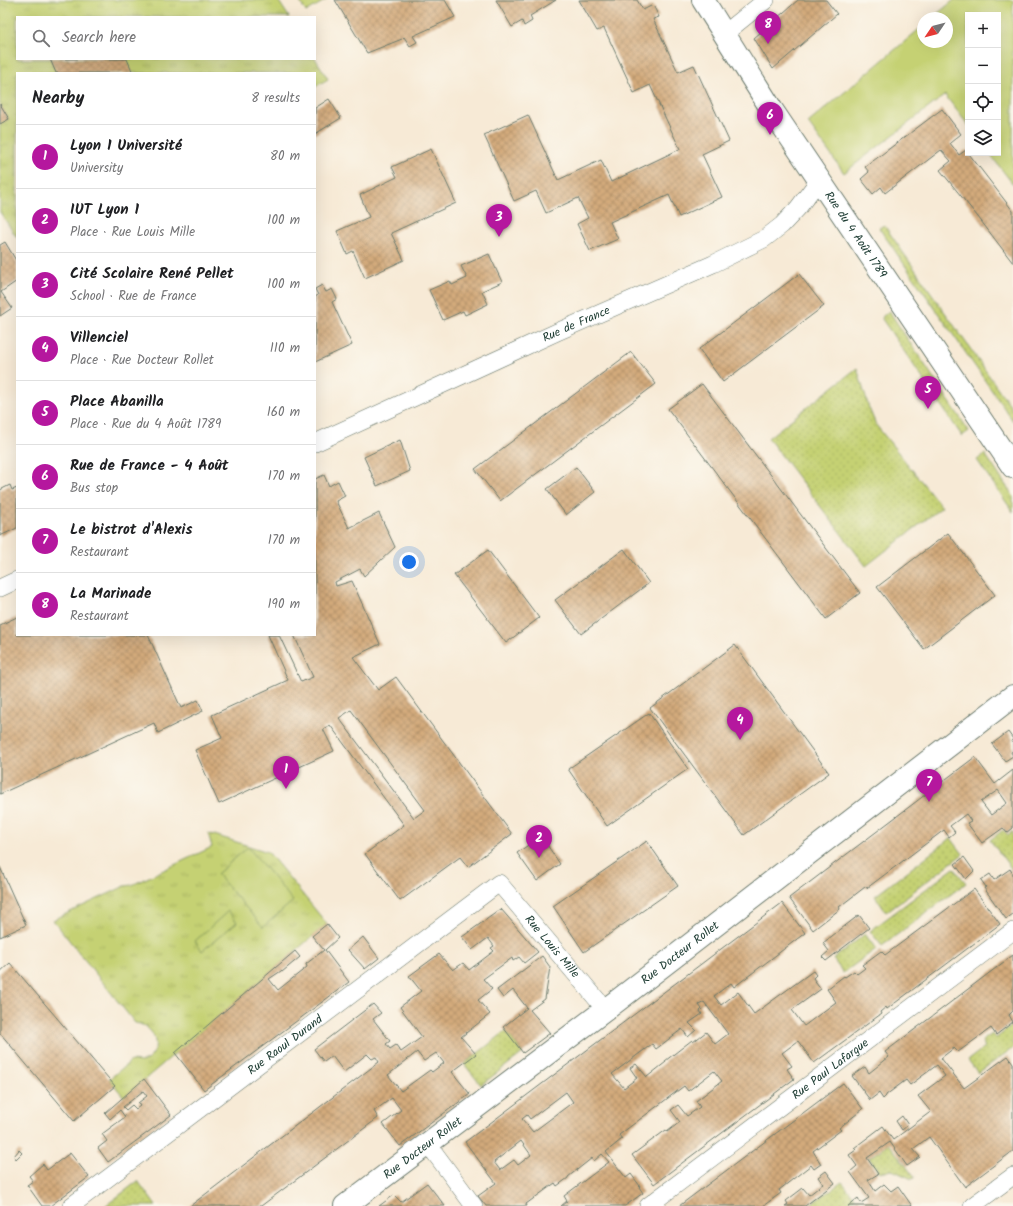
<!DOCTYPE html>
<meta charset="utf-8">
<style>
body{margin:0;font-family:Kalam,sans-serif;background:#f2f2f2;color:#202124}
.controls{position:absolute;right:12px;top:12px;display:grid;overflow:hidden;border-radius:0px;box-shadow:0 4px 16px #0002}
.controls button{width:36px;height:36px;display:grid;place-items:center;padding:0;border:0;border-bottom:1px solid #e0e0e0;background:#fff;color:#202124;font:20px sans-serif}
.compass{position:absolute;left:917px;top:12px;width:36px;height:36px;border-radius:50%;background:#fff;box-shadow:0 4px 16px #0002;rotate:235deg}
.you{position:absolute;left:409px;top:562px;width:14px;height:14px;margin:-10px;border:3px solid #fff;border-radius:50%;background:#1a73e8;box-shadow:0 0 0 6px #1a73e833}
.badge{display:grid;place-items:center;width:26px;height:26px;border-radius:50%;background:#b5179e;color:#fff;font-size:13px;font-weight:700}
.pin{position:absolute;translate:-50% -33px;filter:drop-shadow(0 1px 2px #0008)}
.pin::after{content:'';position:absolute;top:21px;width:14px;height:12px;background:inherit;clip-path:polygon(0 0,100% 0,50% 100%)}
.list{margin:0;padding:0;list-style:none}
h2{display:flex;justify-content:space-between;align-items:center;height:52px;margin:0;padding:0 16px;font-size:17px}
h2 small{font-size:13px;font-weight:400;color:#757577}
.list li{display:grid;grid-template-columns:26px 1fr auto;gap:12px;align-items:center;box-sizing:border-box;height:64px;padding:0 16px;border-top:1px solid #e0e0e0}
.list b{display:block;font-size:15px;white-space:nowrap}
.list p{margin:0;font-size:13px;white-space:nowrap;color:#757577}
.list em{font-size:13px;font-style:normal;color:#757577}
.icon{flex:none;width:22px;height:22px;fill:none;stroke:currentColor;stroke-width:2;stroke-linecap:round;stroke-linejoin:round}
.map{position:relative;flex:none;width:1013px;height:1206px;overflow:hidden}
.search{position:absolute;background:#fff;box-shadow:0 4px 16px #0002;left:16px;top:16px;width:300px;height:44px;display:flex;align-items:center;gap:10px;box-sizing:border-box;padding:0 14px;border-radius:0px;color:#757577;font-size:15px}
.panel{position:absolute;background:#fff;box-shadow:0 4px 16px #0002;left:16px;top:72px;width:300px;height:564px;border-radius:0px}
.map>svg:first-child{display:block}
.grass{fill:url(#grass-dots);stroke:#728754}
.park{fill:url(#park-tufts);stroke:#728754}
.pitch{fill:#c5d173;stroke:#728754}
.building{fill:url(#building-cross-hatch);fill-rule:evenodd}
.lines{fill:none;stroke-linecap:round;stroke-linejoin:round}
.street-casing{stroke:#6b7a6d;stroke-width:18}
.secondary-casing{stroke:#6b7a6d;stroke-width:24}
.street{stroke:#fff;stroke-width:17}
.secondary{stroke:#fff;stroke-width:22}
.labels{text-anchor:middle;stroke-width:3;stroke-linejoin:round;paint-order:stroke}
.street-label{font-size:12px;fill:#1f3d34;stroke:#fbf7ec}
</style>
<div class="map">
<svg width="1013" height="1206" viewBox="0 0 1013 1206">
<defs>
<pattern id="grass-dots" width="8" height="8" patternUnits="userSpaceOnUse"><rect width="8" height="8" fill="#c5d173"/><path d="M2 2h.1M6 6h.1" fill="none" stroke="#a9b464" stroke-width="1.8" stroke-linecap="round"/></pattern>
<pattern id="park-tufts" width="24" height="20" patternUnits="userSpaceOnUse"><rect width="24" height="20" fill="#c5d173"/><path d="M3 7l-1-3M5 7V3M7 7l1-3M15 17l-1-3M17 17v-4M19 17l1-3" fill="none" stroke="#a9b464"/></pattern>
<pattern id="building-cross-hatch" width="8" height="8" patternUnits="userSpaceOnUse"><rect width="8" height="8" fill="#d3aa7c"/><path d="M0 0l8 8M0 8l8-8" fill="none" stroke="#ab8c66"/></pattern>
</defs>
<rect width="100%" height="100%" fill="#fbf7ec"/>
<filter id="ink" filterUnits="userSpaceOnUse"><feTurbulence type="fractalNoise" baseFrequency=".025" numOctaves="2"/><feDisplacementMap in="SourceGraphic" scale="8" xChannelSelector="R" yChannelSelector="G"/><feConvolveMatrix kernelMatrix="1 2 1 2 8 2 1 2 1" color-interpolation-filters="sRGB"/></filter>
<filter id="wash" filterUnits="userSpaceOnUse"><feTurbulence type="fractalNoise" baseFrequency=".012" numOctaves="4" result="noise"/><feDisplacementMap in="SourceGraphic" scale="16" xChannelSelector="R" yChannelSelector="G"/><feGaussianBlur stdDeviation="0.9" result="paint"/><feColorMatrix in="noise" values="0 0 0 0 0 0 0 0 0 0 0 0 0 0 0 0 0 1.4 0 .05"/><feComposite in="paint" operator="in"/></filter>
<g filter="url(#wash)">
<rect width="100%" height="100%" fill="#f7ead6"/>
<path class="grass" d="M884,225l129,185v11l-134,-193z
M889,311l80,120 -7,5 -80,-117 1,-3z
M857,368l12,40 7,17 66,82 -76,59 -98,-128z
M985,454l28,42v16l-36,-52z
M1003,830l5,5 5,-4v40l-23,-31z
M951,838l12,16 -77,58 -11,-16z
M954,868l12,15 -84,63 -12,-15z
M865,934l11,15 -33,24 -10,-14z
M1013,1025v23l-35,25 -10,-13 17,-13 -3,-6 10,-7 4,4z
M506,1031l17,22 -42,32 -17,-21z
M889,1144l26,34 -3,1 -22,-10 -10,4 -11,-15z
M138,1181l18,25h-51z
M842,1182l13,16 -12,8h-35z"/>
<path class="park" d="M0,0h278l11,17h-272v42l298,-1 13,21 -13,8v-14h-298v165l-17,-26v-88l9,-5 -9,-15z
M208,833l60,19 59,72 -203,173 -15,-18 22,-18c3,0 7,1 10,1 21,-4 19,-36 -6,-39l-82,-103 72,-34 7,-1 80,-38z"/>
<path class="pitch" d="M299,0h27l-20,12z
M954,0h59v184l-24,-31h9v-138h-30v110l-23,-30 -101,78 -36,-50 115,-97v16h24v-24h-15z
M248,847l45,54 -30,26 -46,-53z
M228,911l9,11 -35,29 -7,-10z"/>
<g id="blocks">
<path class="building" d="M335,0h110l10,17 -42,19 4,6 -7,4 -6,-9 -2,2 -35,14z
M496,0h60l-26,16 2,5 -8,5 -2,-5 -10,6z
M579,0h58l6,10 10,-5 6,12 -6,2 25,53 16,-7 35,76 -27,13 20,43 -43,20 -10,-22 -59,27 8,17 -28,12 -13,-27 11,-6 -10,-20 -32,15 -10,-22 -22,10 -30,-66 44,-20 30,65 43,-20 10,22 69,-33 -30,-64 -16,8 -30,-65 -7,3z
M798,0h28l11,14 -64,55 -19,-31z
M50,59h77l6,14h-77z
M329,99l12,19 -26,16v-26z
M0,104l9,15 -9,5z
M942,109l19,25 -11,9 9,12 7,-5 47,61v52l-35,-46 -38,-47 11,-9 -10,-11 -56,43 -4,-6 -8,7 -12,-15 8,-7 -4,-5z
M431,149l25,54 -65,30 13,27 -39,18 -12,-27 -6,3 -10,-23 32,-14 -9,-22 37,-18 -5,-10z
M5,242l12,20v19l-16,11 11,16 -12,8v-71z
M489,254l13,28 -20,9 6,13 -23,11 -2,-4 -20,9 -14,-30 21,-9 2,4 15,-7 -6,-12z
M799,274l25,32 -101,76 -24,-33z
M322,285l4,7 6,-3 5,10 -5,3 20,43 -37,17v-65l3,-2 -3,-6z
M631,352l25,32 -156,117 -25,-32z
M702,384l158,209 -34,26 -158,-210z
M400,440l10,31 -33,15 -13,-29z
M576,467l19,25 -29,23 -19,-26z
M324,475l5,11 9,-5 7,15 -9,5 13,27 30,-15 16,34 -31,29 -4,-7 -25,13 1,4 16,-5 28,63 -27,13 25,33 18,-13 116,157 -44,33 -8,-10 -60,44 -35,-47 39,-29 -74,-100 -7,4 11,22 -115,53 -24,-54 27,-12 -10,-23 76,-35 -20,-45h11l22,47 12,-5 -19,-42h21v-156zM351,710l74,100 -11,8 -75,-100z
M10,485l2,5 5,-2v40l-17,8v-46z
M948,533l47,62 -71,54 -47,-62z
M624,549l25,34 -68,51 -26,-34z
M488,550l51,68 -33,25 -52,-68z
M17,617v18h131l33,73 17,-8 5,11 -45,22 -4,-10 -154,71v-169z
M735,645l94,128 -85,62 -94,-127z
M649,713l39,56 -81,57 -39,-57z
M1008,732l5,7 -1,2 1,2v8l-2,1 2,4 -8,5 -13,-17z
M975,757l20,27 18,-14v58l-6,5 -4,-5 -21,15 -15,-20 4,-2 -5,-7 -16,12 5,6 -6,5 -5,-7 -77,58 -2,-1 -26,20 1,2 -27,21 -24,-32zM998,790l9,13 -16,12 -10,-13z
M541,836l19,28 -23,17 -20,-28z
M647,841l31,45 -94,66 -31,-46z
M964,857l10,14 -8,8 -11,-15z
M0,867l26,58 -26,12z
M1010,869l3,5v40l-7,5 -22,-31 2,-1 -5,-7 9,-6 4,6z
M974,889l26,35 -113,85 -1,-2 -6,5 1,2 -67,49 -16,-22 -16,12 10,13 -5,3 7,10 -140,105 -22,-29 34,-25 1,2 13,-10 -9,-12 7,-5 9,11 13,-9 -4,-6 26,-20 -8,-10 -26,20 -4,-5 -65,49 3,4 -16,13 20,26 5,-4 9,12 -1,1 4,6 -18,13h-64l6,-5 -3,-5 45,-34 -7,-8 -8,7 -2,-3 -24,19v1l-11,8 -2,-3 -29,21 1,2h-41l-8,-10 18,-13 -31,-41 317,-239 23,30 -71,54 -3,-4 -17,13 7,9 17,-13 16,22 59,-43 3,4 -3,3 8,11 -29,21 12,16 32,-24 -9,-13 17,-13 1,1 9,-6 3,3 8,-6 -3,-3 19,-14 4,4zM704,1002l24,32 -13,10 -9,-12 -13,10 -1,-2 -27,21 1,1 -19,15 -11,-13 -6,4 7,10 -13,10 -12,-14 40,-30 4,5 26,-20 6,8 8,-7 -7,-7 13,-9 -2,-3 2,-2 -3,-4zM566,1092l7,10 -40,30 -11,-13 5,-4 3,4zM521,1141l10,14 -13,10 -4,-5 -14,10 -6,-8z
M501,909l37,43 -14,11 -5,-6 -6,4 -1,-3 -29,21 9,10 -14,11 12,14 -29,23 15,17 -24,18 18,22 -70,52 -17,-22 18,-14 -9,-12 -18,13 4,7 -117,88h-71l189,-144 -3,-5 -4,2 -5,-5 -23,18 -12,-16 -8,6 -10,-13 59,-45 8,9 -8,6 17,22 -4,3 4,5 6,-4 5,7 21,-15 -22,-30 21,-16 -12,-15 30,-22 14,16 10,-7 6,7 25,-19 -3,-3 3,-2 -6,-8 -16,12 -10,-13zM417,1052l7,9 12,-8 8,10 -12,9 -2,-2 -29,21 -13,-16z
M859,915l10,13 -43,33 -4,-4 7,-6 -6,-8z
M327,924l11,14 -13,12 24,32 -145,108 -29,-37 120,-102 5,6 -18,15 -1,-1 -12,8 9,11 29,-23 -1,-3 18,-14 -12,-14z
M363,937l16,21 -14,11 -17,-19z
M1013,955v56l-4,4 4,7 -17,13 -5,-7 -33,24 -4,-4 -13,10 23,30 44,-32 5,7v88l-48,36 -36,-50 -16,12 7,8 -13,9 -17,-24 -23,16 11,16 -10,6 7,11 9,-7 7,7 7,-5 14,20h-64l10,-8 3,5 8,-5 -19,-26 7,-6 -8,-11 7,-5 -2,-2 29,-22 10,14 36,-27 2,-1 -13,-16 27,-20 -8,-11 -27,20 -4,-5 -20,15v1l-3,3 -4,-6 -9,7 -18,-24 13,-9 4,6 20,-16 -4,-5z
M542,956l8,11 -5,32 -15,11 20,23 -27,20 -20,-26 24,-19 -14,-18 -10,8 -6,-8z
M10,963l105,123 -41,35 -74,-88v-61z
M144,1079l27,36 -63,47 -10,-14 9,-7 -5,-7 23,-17 -5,-7 -10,9 -5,-6zM143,1091l4,5 -9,7 2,3 -4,3 -4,-4 -6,5 -3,-3z
M843,1083l20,26 -24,19 2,2 -28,21 8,13 -7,5 -3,-4 -32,25 2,3 -18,13h-84z
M902,1116l6,9 -6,5 -6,-9z
M19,1150l3,3 -6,6 -2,-3z
M70,1153l19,24 -39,29h-8l-15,-21 6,-4 -4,-5 14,-12 4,6z
M826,1171l9,12 -30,23h-20l3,-2 -2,-3 17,-13 6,7 14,-11 -5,-7z
M427,1183l18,23h-66l15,-11 7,7z"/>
</g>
</g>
<g filter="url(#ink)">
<use href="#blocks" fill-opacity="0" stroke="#6b7a6d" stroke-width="1"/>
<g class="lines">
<defs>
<g id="street">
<path d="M724,34l42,-34"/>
<path id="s1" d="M315,443l242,-111 156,-68 51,-25 18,-14 16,-17 21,-28"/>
<path d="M0,588l17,-8"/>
<path d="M428,1144l46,62"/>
<path id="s2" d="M71,1206l428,-323 106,126"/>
<path id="s3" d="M648,1206l365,-275"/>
<path d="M972,1206l41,-30"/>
</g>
<g id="secondary">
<path id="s4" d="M703,0l69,110 241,357"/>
<path id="s5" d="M345,1206l272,-205 396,-305"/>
</g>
</defs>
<use href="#street" class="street-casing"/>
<use href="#secondary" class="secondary-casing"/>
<use href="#street" class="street"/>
<use href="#secondary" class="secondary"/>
</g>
</g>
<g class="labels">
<g class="street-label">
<text dy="4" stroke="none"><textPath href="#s4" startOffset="280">Rue du 4 Août 1789</textPath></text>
<text dy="4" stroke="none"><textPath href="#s1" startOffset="287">Rue de France</textPath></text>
<text dy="4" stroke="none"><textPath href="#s2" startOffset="619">Rue Louis Mille</textPath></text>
<text dy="4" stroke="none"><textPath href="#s5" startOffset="420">Rue Docteur Rollet</textPath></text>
<text dy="4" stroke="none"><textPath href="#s2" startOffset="268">Rue Raoul Durand</textPath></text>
<text dy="4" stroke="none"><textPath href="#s3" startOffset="228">Rue Paul Lafargue</textPath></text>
<text dy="4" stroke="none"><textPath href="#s5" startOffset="97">Rue Docteur Rollet</textPath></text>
</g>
</g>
</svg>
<div class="controls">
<button>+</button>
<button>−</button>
<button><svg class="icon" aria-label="locate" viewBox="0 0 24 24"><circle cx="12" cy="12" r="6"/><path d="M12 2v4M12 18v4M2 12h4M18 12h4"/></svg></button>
<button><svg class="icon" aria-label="layers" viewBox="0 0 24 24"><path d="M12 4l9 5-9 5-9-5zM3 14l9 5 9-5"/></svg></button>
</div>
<svg class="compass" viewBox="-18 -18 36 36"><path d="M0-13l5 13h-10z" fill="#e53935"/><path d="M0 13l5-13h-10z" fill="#757577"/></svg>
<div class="you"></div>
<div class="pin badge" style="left:286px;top:789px">1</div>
<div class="pin badge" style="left:539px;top:858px">2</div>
<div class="pin badge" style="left:499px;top:237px">3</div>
<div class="pin badge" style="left:740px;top:740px">4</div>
<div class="pin badge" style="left:928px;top:409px">5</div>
<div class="pin badge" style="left:770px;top:135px">6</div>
<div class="pin badge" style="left:929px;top:802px">7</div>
<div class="pin badge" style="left:768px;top:44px">8</div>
<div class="search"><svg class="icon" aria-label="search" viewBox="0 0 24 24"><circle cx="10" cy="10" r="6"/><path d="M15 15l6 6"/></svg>Search here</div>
<section class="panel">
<h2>Nearby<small>8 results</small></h2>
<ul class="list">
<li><span class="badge">1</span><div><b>Lyon 1 Université</b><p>University</p></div><em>80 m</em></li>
<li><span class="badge">2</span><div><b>IUT Lyon 1</b><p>Place · Rue Louis Mille</p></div><em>100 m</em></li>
<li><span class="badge">3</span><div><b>Cité Scolaire René Pellet</b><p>School · Rue de France</p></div><em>100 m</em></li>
<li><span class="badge">4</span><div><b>Villenciel</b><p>Place · Rue Docteur Rollet</p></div><em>110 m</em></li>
<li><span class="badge">5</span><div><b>Place Abanilla</b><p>Place · Rue du 4 Août 1789</p></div><em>160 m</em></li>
<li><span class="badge">6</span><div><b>Rue de France - 4 Août</b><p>Bus stop</p></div><em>170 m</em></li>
<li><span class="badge">7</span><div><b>Le bistrot d'Alexis</b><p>Restaurant</p></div><em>170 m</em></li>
<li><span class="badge">8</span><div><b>La Marinade</b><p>Restaurant</p></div><em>190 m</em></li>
</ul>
</section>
</div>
